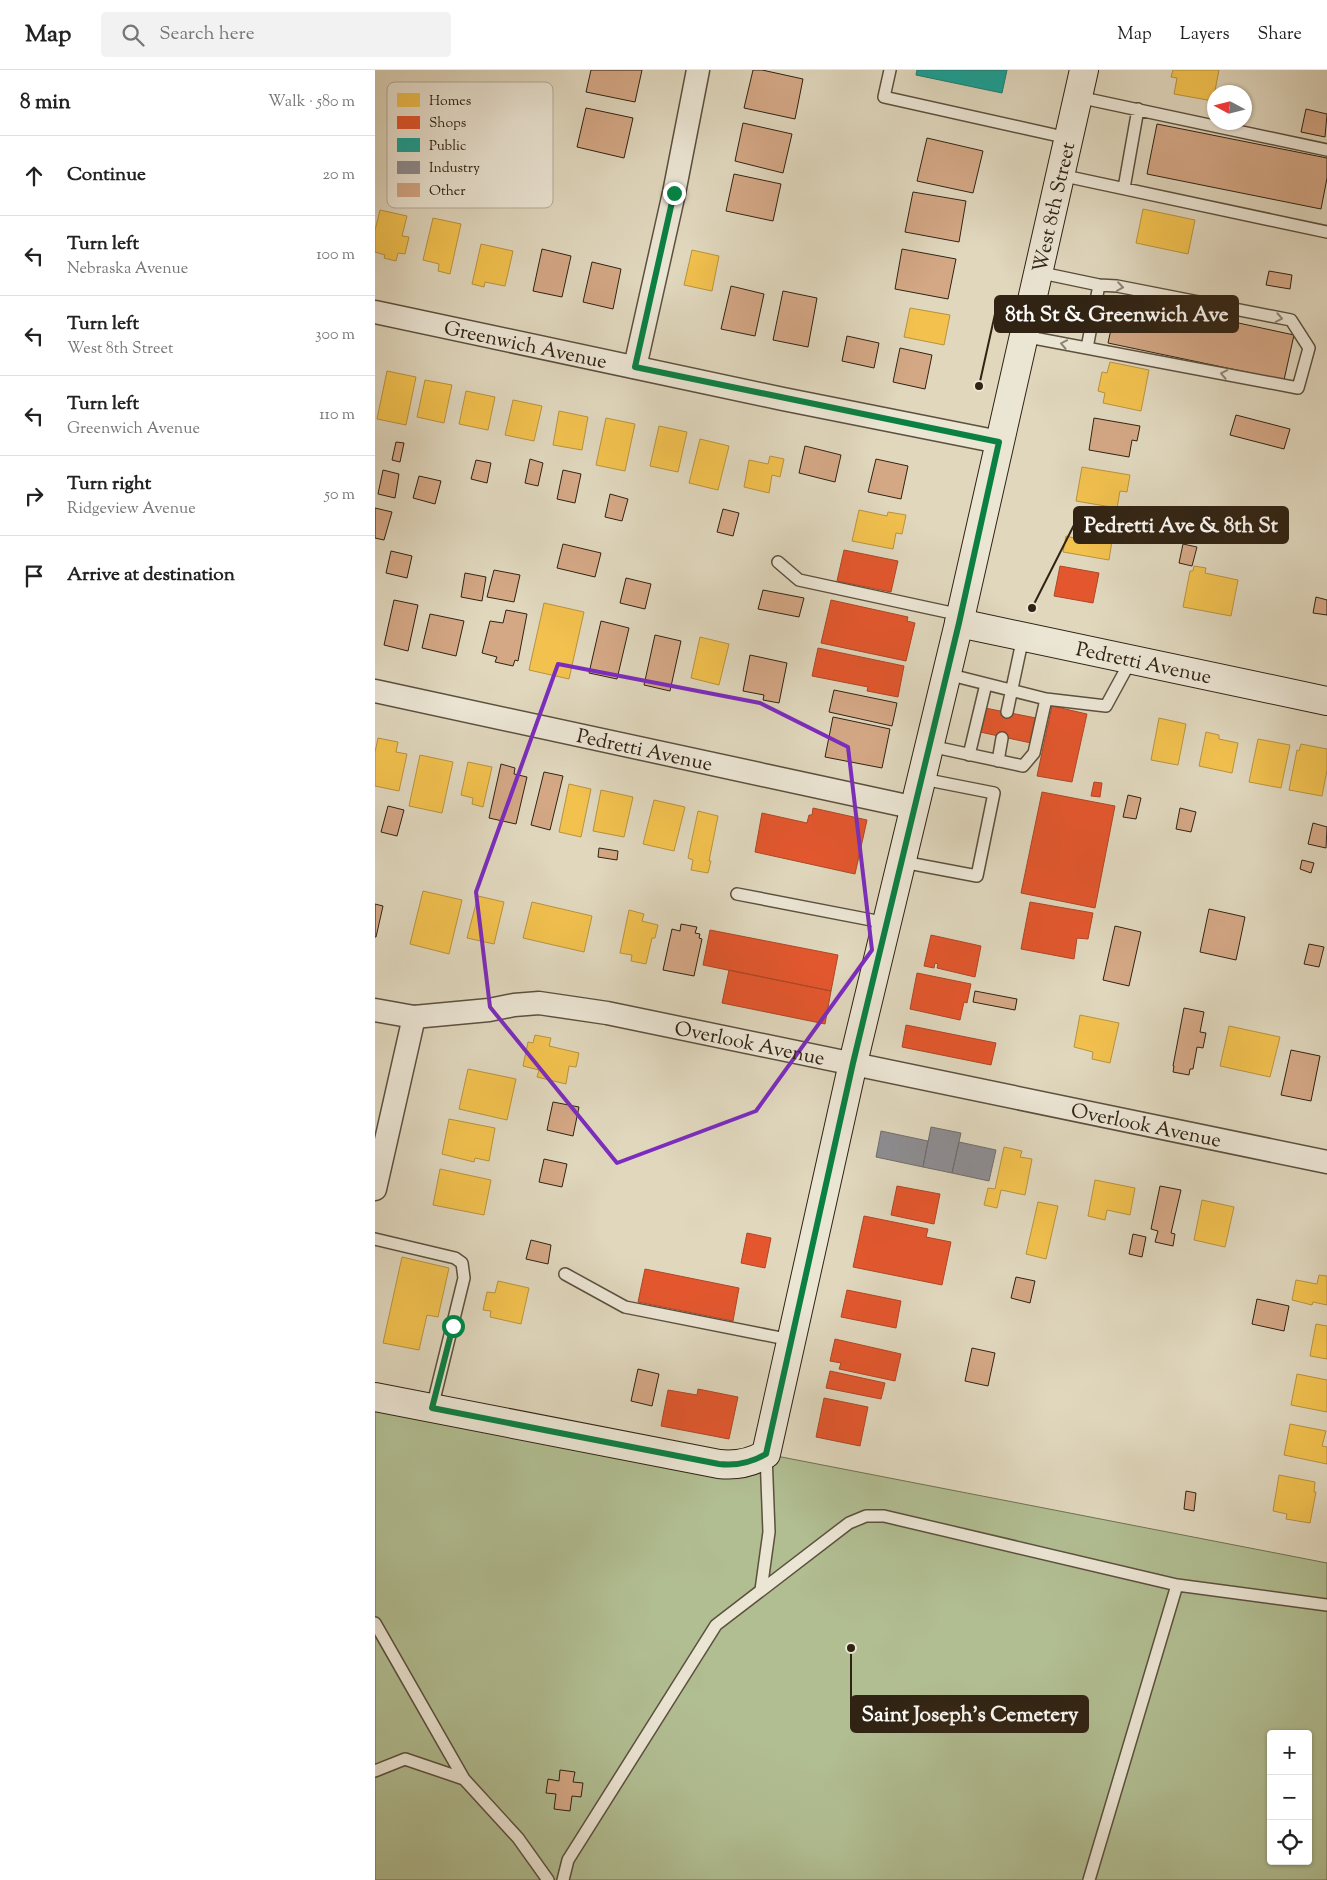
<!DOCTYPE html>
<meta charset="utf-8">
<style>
body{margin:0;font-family:"Sorts Mill Goudy",serif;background:#f2f2f2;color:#222}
.controls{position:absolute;right:15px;bottom:15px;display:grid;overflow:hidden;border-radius:5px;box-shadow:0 1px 4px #0004}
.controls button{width:45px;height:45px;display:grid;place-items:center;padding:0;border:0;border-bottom:1px solid #e0e0e0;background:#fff;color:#222;font:25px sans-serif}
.compass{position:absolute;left:832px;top:15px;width:45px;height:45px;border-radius:50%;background:#fff;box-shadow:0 1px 4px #0004;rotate:277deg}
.stop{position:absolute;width:15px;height:15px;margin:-11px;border:4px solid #0b8043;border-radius:50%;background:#fff}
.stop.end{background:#0b8043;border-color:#fff;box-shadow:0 1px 5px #0008}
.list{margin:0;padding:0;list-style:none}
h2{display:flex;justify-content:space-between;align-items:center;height:65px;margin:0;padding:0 20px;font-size:21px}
h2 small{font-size:16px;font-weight:400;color:#767676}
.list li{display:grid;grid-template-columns:32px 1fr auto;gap:15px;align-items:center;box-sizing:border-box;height:80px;padding:0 20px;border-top:1px solid #e0e0e0}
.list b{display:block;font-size:19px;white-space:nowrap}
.list p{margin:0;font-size:16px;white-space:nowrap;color:#767676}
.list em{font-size:16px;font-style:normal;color:#767676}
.icon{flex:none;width:28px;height:28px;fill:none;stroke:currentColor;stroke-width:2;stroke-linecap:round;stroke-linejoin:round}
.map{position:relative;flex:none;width:952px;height:1810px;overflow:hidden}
header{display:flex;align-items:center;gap:30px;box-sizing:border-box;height:70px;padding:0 25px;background:#fff;border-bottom:1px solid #e0e0e0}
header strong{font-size:24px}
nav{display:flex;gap:28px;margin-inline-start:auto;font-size:18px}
.search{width:350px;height:45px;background:#f2f2f2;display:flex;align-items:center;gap:12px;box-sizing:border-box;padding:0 18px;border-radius:5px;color:#767676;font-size:19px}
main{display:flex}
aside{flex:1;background:#fff}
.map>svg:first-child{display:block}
.green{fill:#b1be92;stroke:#707052;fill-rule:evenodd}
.homes{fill:#f2c14e;stroke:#b8923c}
.shops{fill:#e4572e;stroke:#ae4726}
.public{fill:#17a398;stroke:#1e7d70}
.industry{fill:#8d8d92;stroke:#716d6c}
.building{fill:#d4a785;stroke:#302313}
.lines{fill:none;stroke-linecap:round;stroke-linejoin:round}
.lane-casing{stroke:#5c503e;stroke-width:14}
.street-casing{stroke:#5c503e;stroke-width:25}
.secondary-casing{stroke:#302313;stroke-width:30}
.lane{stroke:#ebe5d4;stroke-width:11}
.street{stroke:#ebe5d4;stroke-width:22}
.secondary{stroke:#ebe5d4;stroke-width:28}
.oneway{stroke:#8e8474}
.route{stroke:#0b8043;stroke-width:6}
.marked{fill:none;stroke:#7b2cbf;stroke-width:4;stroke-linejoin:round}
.labels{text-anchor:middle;stroke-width:5;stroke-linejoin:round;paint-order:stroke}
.street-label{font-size:20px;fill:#302313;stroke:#ebe5d4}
.key{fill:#ebe5d4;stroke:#b3ab9a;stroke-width:1}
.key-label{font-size:14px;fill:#302313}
.leader{fill:none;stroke:#302313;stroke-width:2}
.callout-dot{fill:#302313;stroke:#ebe5d4;stroke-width:2}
.callout{fill:#302313;stroke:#302313;stroke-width:2}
.callout-label{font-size:21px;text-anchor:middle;font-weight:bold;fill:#fff}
</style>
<header>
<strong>Map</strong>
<div class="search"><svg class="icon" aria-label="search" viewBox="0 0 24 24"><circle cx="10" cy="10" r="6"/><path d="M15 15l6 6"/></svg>Search here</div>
<nav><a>Map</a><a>Layers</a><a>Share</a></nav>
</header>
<main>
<aside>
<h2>8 min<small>Walk · 580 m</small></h2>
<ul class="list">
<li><svg class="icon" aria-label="ahead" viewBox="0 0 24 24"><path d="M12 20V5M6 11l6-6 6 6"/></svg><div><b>Continue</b></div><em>20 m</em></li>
<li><svg class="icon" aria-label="left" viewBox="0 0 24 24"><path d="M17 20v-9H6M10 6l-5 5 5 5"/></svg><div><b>Turn left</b><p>Nebraska Avenue</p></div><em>100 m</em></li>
<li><svg class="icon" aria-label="left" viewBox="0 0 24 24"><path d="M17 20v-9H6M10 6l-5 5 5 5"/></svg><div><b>Turn left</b><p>West 8th Street</p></div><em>300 m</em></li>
<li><svg class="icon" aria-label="left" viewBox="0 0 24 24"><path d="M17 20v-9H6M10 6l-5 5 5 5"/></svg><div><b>Turn left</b><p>Greenwich Avenue</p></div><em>110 m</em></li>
<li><svg class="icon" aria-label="right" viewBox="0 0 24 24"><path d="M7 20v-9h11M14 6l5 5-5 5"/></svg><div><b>Turn right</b><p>Ridgeview Avenue</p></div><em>50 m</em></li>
<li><svg class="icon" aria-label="arrive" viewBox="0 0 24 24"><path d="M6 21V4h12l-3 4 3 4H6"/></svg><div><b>Arrive at destination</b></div></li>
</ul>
</aside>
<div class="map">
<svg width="952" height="1810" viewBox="0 0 952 1810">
<rect width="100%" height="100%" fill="#e0d7bd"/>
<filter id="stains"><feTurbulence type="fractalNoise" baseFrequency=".004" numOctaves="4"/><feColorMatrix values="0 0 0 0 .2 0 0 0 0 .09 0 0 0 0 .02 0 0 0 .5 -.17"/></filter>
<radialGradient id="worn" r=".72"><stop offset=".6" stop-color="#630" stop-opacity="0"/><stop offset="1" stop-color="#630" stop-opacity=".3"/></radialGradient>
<path class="green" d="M0,1327l303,60 88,-3 561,109v317h-952zM896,1664h37v127h-37z"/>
<path class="homes" d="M798,0h46l-6,31 -39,-7 3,-16 -6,-1z
M768,139l52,11 -7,34 -52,-11z
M5,140l27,6 -5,20 7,1 -4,17 -7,-1 -2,8 -12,-3 1,-3 -10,-3v-22z
M58,148l28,6 -11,50 -12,-3 1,-7 -16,-4z
M106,174l32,7 -8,35 -20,-4 -1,5 -12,-3z
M317,180l27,6 -7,35 -28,-6z
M535,238l40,7 -6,30 -40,-8z
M735,292l39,8 -8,41 -38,-8 2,-10 -7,-2 4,-19 5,1z
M12,301l29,6 -10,48 -29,-6z
M50,310l27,5 -8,38 -27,-6z
M91,321l29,6 -7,33 -29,-6z
M138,330l29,6 -8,35 -29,-6z
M184,341l29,6 -6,33 -29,-5z
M231,348l29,6 -10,47 -29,-6z
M284,356l28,6 -9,40 -28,-6z
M325,369l29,7 -11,44 -29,-7z
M395,386l14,3 -4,18 -8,-2 -3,18 -25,-6 5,-27 19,4z
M707,397l48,8 -3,17 -7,-1 -3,17 -41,-7z
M484,440l28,6 1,-4 18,3 -4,19 -6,-1 -3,16 -41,-8z
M702,452l37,6 -5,32 -46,-8 3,-16 8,2z
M819,496l12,2 -1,5 33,7 -7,36 -48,-9 7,-36h3z
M169,533l40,9 -15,67 -40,-9z
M325,567l29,7 -10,41 -28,-7z
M784,648l27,6 -8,41 -27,-5z
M831,662l13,3v4l19,4 -6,30 -33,-7z
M3,668l20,4 -2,10 11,2 -8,37 -24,-5v-34z
M883,669l32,6 -9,43 -32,-6z
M926,674l26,5v21l-5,26 -33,-6 8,-40 2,1z
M45,685l33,7 -11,51 -33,-7z
M93,692l24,5 -9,40 -11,-3 1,-6 -12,-3z
M194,714l22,5 -10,48 -22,-5z
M226,720l32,7 -9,40 -31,-6z
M279,730l31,7 -11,44 -31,-7z
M323,741l20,5 -9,45h2l-3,12 -17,-3 2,-10 -5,-2z
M48,821l39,9 -13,54 -39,-10z
M103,826l26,6 -10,42 -27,-6z
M157,832l60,14 -8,36 -61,-14z
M254,840l15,4 -2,7 16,4 -3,13h-3l-6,26 -15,-3 1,-6 -12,-2z
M705,945l39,8 -9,40 -18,-4 1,-7 -19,-5z
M854,956l51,11 -10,40 -50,-11z
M160,965l16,3 -2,8 30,7 -3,14 -7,-1 -3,18 -29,-7 2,-7 -16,-4 5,-24 5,1z
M93,999l48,10 -9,41 -48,-11z
M74,1049l46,9 -6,33 -14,-3 -1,4 -32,-8z
M629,1077l18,4 -2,6 12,2 -7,36 -24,-5 -4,18 -13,-3 4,-17 7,1z
M65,1099l51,11 -7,35 -51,-10z
M720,1110l40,8 -5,27 -23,-5 -2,10 -17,-4z
M827,1130l32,7 -9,40 -31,-7z
M663,1132l20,4 -12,53 -20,-5z
M27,1187l47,11 -11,49 -11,-2 -8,35 -36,-7z
M944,1205l8,1v29l-14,-3 -1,3 -20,-5 4,-20 21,4z
M123,1211l31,7 -8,36 -31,-7 1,-6 -8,-1 4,-18 8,1z
M941,1254l11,2v33l-17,-3z
M922,1304l30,6v32l-36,-7z
M915,1354l36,7 -4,15 5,1v17l-43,-9z
M904,1405l36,7 -1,10h2l-6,31 -24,-4 1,-5 -14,-3z"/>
<path class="shops" d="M469,480l54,11 -7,31 -54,-11z
M685,496l39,7 -6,30 -39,-7z
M456,530l77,17 -1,4 8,2 -9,38 -85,-18z
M443,578l86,18 -6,31 -31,-6 1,-4 -56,-11z
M677,636l35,8 -15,68 -35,-6z
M610,638l51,10 -5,25 -51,-11z
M719,712l8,1 -2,14 -9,-1z
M667,722l73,14 -20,102 -74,-15z
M438,738l54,12 -12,54 -100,-22 7,-39 45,10 2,-8h3z
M655,832l63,11 -5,26 -11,-1 -3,21 -53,-10z
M335,860l128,25 -7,36 -128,-26z
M556,865l50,11 -6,31 -38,-9 1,-4 -3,-1 -1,5 -10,-2z
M354,900l102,21 -6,33 -103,-21z
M542,903l54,11 -4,19 -3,-1 -4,18 -50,-11z
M531,955l90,18 -5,22 -89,-18z
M522,1116l43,8 -6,30 -43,-9z
M489,1146l64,13 -2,8 25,5 -9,43 -89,-18z
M372,1163l24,5 -6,30 -24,-5z
M270,1199l94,19 -6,33 -95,-19z
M472,1220l54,11 -5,27 -55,-11z
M460,1269l66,15 -6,27 -56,-12 2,-6 -11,-2z
M455,1301l55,12 -4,16 -55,-11z
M323,1319l40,8 -9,42 -68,-13 7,-36 29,5z
M449,1328l44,9 -8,39 -44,-9z"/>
<path class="public" d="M542,0h90l-5,23 -86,-18z"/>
<path class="industry" d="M556,1057l30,6 -9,40 -29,-6z
M506,1061l47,10 -5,26 -47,-10z
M584,1072l37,8 -7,31 -37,-8z"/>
<path class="building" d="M216,0h51l-7,32 -49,-10z
M378,0h9l41,9 -8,40 -51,-11z
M211,38l47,10 -9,40 -47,-11z
M931,39l21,5 -2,23 -24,-5z
M368,53l49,11 -9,39 -48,-12z
M782,54l170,34v20l-6,31 -174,-35z
M552,68l56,13 -10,42 -56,-12z
M359,104l47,10 -8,37 -47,-10z
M538,122l53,9 -7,41 -54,-10z
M167,179l29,7 -9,41 -29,-6z
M527,179l54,10 -8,40 -53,-10z
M217,192l29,7 -8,40 -30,-7z
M894,201l23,4 -2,14 -24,-4z
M356,216l33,8 -9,42 -34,-7z
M408,221l34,7 -9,49 -35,-7z
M743,227l176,38 -10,45 -176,-37z
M472,266l32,7 -5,25 -32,-7z
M525,278l32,7 -7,34 -32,-7z
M861,345l54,14 -6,20 -54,-14z
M719,348l46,8 -3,15 -5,-1 -3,17 -40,-7z
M21,372l8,1 -4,19 -8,-2z
M430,376l36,9 -6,27 -36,-9z
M155,389l13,4 -5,23 -13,-3z
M501,389l32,7 -7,33 -33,-7z
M101,390l15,3 -4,20 -16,-4z
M8,400l16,4 -4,24 -17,-4z
M188,400l18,4 -6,29 -18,-4z
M44,406l22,5 -6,23 -22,-6z
M235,424l18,5 -6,22 -17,-4z
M0,438l17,4 -8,28 -9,-2z
M348,439l16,4 -6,23 -16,-4z
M188,474l38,9 -6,24 -38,-9z
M808,474l14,3 -5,19 -13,-3z
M16,481l21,5 -5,22 -21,-5z
M119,500l26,5 -6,27 -27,-5z
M90,503l21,4 -4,24 -21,-4z
M251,508l25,6 -6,25 -25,-6z
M388,520l41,8 -5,19 -41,-8z
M941,527l11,3v15l-14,-2z
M19,530l24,5 -10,46 -24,-6z
M131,540l21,4 -9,47 -3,-1 -2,6 -18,-4 2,-5 -15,-4 8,-32 13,2z
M55,544l34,7 -8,35 -34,-8z
M226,551l28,7 -12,51 -28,-6z
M280,565l26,6 -11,50 -26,-6z
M375,585l37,8 -8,40 -16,-3 1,-5 -21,-4z
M459,620l63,13 -5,23 -63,-14z
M458,647l57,12 -8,39 -57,-11z
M126,694l14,4 -1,6 13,3 -11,47 -27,-6z
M169,702l19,4 -13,54 -19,-5z
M753,725l13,3 -5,21 -13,-2z
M13,736l16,4 -7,26 -16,-4z
M805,738l16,4 -5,20 -15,-3z
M938,753l14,4 -1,21 -18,-4z
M224,778l19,3 -1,9 -19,-3z
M927,790l12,3 -3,10 -11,-4z
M0,834l8,2 -7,31h-1z
M834,839l36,8 -9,43 -36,-8z
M306,854l16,3 -2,6 5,1 -1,4 3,1 -8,37 -31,-6 9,-41 8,2z
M740,856l26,6 -12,54 -26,-6z
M934,874l15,3 -5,20 -15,-3z
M600,921l42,8 -2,11 -42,-8z
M809,938l20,4 -4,20 6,1 -3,15 -6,-1 -4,22h-3l-1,6 -16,-3 1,-6h-1z
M916,980l29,6 -9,45 -30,-6z
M178,1032l26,5 -6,29 -26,-6z
M169,1089l23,5 -5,23 -23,-5z
M785,1116l21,4 -10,43 4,1 -2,12 -18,-4 3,-11 -7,-2z
M758,1164l13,3 -4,20 -13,-3z
M156,1170l20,5 -3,19 -22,-5z
M641,1207l19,4 -5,22 -19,-5z
M882,1229l32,7 -5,25 -32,-7z
M597,1278l23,5 -7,33 -23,-5z
M263,1299l21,5 -7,32 -21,-5z
M811,1421l10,2 -2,18 -10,-2z
M185,1700l15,2 -2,10 10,1 -2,14 -9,-1 -2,15 -16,-2 2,-15 -10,-1 2,-14 11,2z"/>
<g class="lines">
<defs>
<path id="lane" d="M515,0l-6,27 184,41
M703,27l249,53
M685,105l267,57
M749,118l14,-79
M648,266l275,52 11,-40 -18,-28 -174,-34 -18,-1 -62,-13
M712,278l12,-63
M403,492l21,18 162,35
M671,629l60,7 25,-46
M632,642l16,-75
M555,676l93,20 11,-13 12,-54 -99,-25
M594,685l17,-71
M623,691l4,-23
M528,792l74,14 17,-83 -71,-14
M362,824l150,29
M0,1169l80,19 7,5 2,15 -32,130
M190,1204l60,33 166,33
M386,1520l8,-58 -3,-78
M0,1553l89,156
M0,1701l30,-12 59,20 54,59 30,42
M188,1810l5,-20 148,-235 133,-102 17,-7h18l293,69 150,20
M714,1810l88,-295"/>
<g id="street">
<path id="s1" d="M0,242l408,87 216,43"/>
<path d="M260,297l39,-174 24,-123"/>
<path id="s2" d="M0,621l541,117"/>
<path id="s3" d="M0,940l39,7 75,-7 25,-5 25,-2 68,10 720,149"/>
<path d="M0,1119l39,-172"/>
</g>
<g id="secondary">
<path id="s4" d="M584,553l368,78"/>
<path id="s5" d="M0,1327l344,67c18,2 32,-1 47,-10l87,-391 106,-440 125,-553"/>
</g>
</defs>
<use href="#lane" class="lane-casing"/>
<use href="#street" class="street-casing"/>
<use href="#secondary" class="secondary-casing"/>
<use href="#lane" class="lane"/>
<use href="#street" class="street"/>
<use href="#secondary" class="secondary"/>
</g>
<defs><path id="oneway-chevron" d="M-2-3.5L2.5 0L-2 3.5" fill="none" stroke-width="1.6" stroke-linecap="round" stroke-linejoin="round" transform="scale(1.25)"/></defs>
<g class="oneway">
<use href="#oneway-chevron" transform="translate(745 217) rotate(8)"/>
<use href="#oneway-chevron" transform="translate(904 248) rotate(11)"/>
<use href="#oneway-chevron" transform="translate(689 274) rotate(-169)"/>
<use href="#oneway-chevron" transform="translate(849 304) rotate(-169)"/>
</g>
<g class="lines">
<path class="route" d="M78,1256l-21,82 287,56c18,2 32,-1 47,-10l87,-391 106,-440 40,-181 -364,-75 39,-174"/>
</g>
<path class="marked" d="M183,594l202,39 88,44 24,203 -116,161 -139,52 -127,-156 -14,-115z"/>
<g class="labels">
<g class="street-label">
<text dy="7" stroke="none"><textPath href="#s5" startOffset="1679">West 8th Street</textPath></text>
<text dy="7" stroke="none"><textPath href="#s1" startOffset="154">Greenwich Avenue</textPath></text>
<text dy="7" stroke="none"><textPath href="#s4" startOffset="189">Pedretti Avenue</textPath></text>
<text dy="7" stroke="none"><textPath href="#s2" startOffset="276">Pedretti Avenue</textPath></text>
<text dy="7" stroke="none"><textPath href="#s3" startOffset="380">Overlook Avenue</textPath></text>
<text dy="7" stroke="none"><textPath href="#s3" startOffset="785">Overlook Avenue</textPath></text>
</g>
</g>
<rect x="12" y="12" width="166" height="126" rx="8" class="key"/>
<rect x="22" y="23" width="23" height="14" fill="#f2c14e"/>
<rect x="22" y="46" width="23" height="13" fill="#e4572e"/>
<rect x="22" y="68" width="23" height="14" fill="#17a398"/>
<rect x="22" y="91" width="23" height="13" fill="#8d8d92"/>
<rect x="22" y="113" width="23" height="14" fill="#d4a785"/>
<g class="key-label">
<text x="54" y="35">Homes</text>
<text x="54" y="57">Shops</text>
<text x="54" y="80">Public</text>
<text x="54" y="102">Industry</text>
<text x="54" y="125">Other</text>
</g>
<path class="leader" d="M604 316L620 244M657 538L699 455M476 1578L476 1644"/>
<g class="callout-dot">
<circle cx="604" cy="316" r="5"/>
<circle cx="657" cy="538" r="5"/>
<circle cx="476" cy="1578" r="5"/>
</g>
<g class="callout">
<rect x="620" y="226" width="243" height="36" rx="5"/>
<rect x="699" y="437" width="214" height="36" rx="5"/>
<rect x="476" y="1626" width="237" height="36" rx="5"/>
</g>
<g class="callout-label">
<text x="742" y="251">8th St &amp; Greenwich Ave</text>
<text x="806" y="462">Pedretti Ave &amp; 8th St</text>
<text x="595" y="1651">Saint Joseph’s Cemetery</text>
</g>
<rect width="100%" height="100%" filter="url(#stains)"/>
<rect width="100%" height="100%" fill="url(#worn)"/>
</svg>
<div class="controls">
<button>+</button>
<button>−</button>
<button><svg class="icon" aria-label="locate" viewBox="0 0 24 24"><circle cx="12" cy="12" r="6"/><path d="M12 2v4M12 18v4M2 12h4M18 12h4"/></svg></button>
</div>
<svg class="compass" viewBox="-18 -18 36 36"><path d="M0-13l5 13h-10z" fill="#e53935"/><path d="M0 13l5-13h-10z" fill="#767676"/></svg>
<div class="stop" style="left:78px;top:1256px"></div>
<div class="stop end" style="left:299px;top:123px"></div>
</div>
</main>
